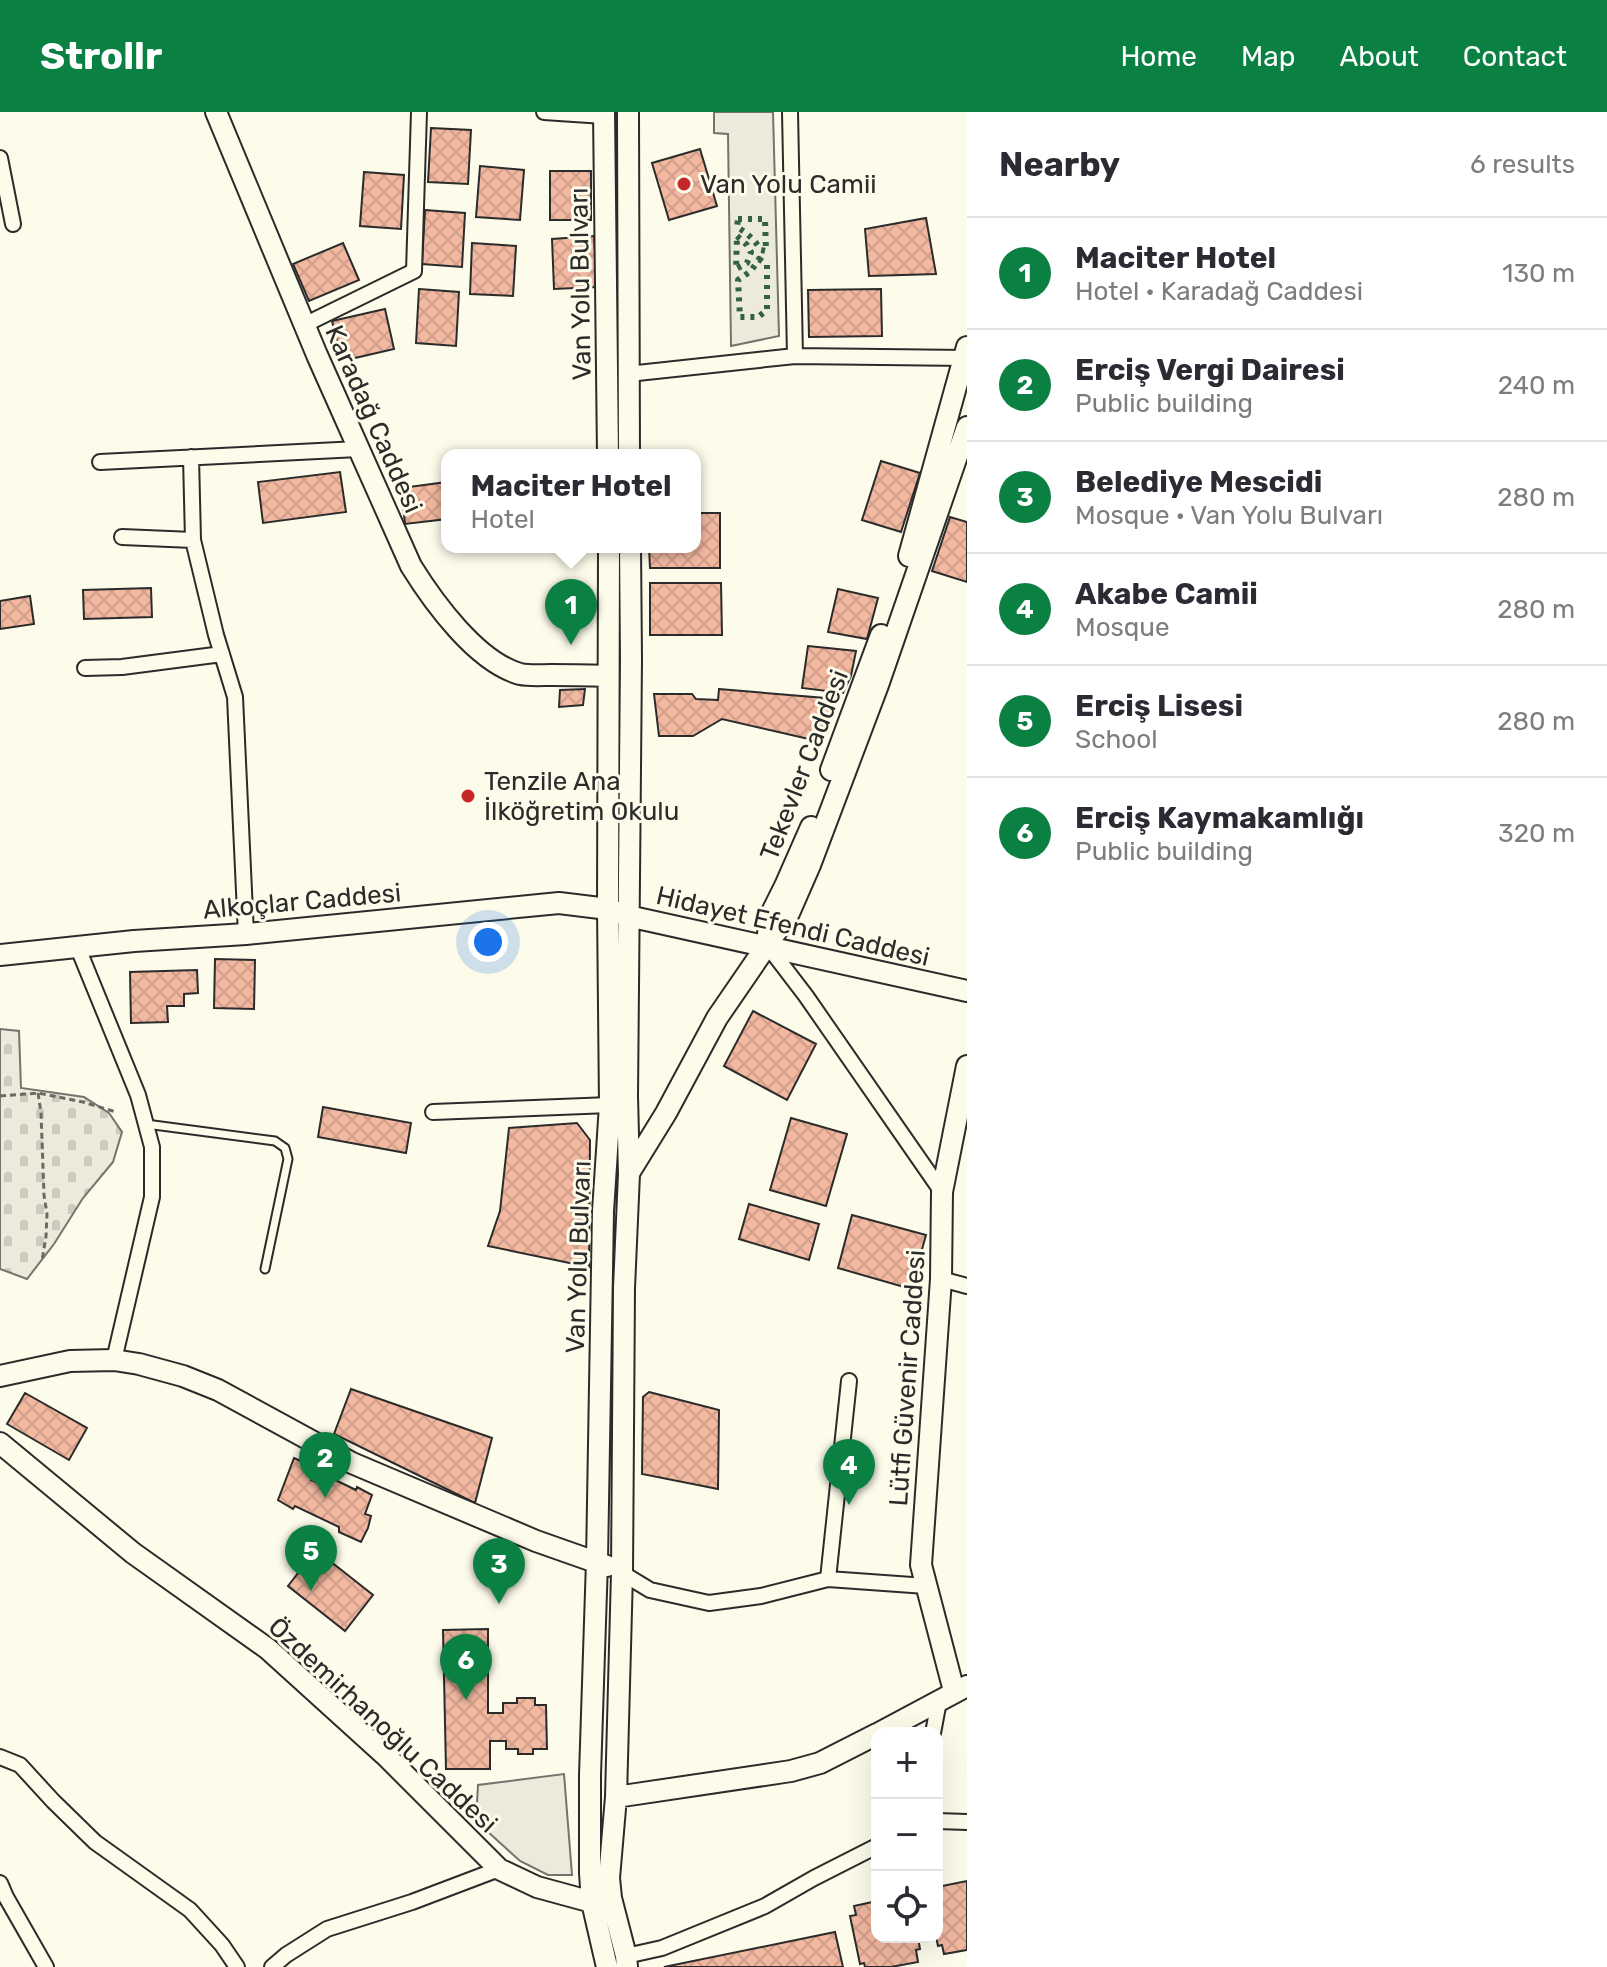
<!DOCTYPE html>
<meta charset="utf-8">
<style>
body{margin:0;font-family:Rubik,sans-serif;background:#f2f2f3;color:#2b2b33}
.controls{position:absolute;right:24px;bottom:24px;display:grid;overflow:hidden;border-radius:16px;box-shadow:0 8px 32px #0002}
.controls button{width:72px;height:72px;display:grid;place-items:center;padding:0;border:0;border-bottom:2px solid #e1e1e2;background:#fff;color:#2b2b33;font:40px sans-serif}
.you{position:absolute;left:488px;top:830px;width:28px;height:28px;margin:-20px;border:6px solid #fff;border-radius:50%;background:#1a73e8;box-shadow:0 0 0 12px #1a73e833}
.badge{display:grid;place-items:center;width:52px;height:52px;border-radius:50%;background:#0b8043;color:#fff;font-size:26px;font-weight:700}
.pin{position:absolute;translate:-50% -66px;filter:drop-shadow(0 2px 4px #0008)}
.pin::after{content:'';position:absolute;top:42px;width:28px;height:24px;background:inherit;clip-path:polygon(0 0,100% 0,50% 100%)}
.popup{position:absolute;left:441px;top:337px;width:260px;height:104px;box-sizing:border-box;display:grid;place-content:center;border-radius:16px;background:#fff;filter:drop-shadow(0 2px 6px #0005);font-size:26px;white-space:nowrap;color:#7c7c81}
.popup b{font-size:30px;color:#2b2b33}
.popup::after{content:'';position:absolute;left:50%;top:100%;margin-left:-16px;border:16px solid transparent;border-top-color:#fff}
.list{margin:0;padding:0;list-style:none}
h2{display:flex;justify-content:space-between;align-items:center;height:104px;margin:0;padding:0 32px;font-size:34px}
h2 small{font-size:26px;font-weight:400;color:#7c7c81}
.list li{display:grid;grid-template-columns:52px 1fr auto;gap:24px;align-items:center;box-sizing:border-box;height:112px;padding:0 32px;border-top:2px solid #e1e1e2}
.list b{display:block;font-size:30px;white-space:nowrap}
.list p{margin:0;font-size:26px;white-space:nowrap;color:#7c7c81}
.list em{font-size:26px;font-style:normal;color:#7c7c81}
.icon{flex:none;width:44px;height:44px;fill:none;stroke:currentColor;stroke-width:2;stroke-linecap:round;stroke-linejoin:round}
.map{position:relative;flex:none;width:967px;height:1855px;overflow:hidden}
header{display:flex;align-items:center;gap:48px;box-sizing:border-box;height:112px;padding:0 40px;background:#0b8043;color:#fff}
header strong{font-size:38px}
nav{display:flex;gap:44px;margin-inline-start:auto;font-size:28px}
main{display:flex}
aside{flex:1;background:#fff}
.map>svg:first-child{display:block}
.cemetery{fill:url(#cemetery-stones);stroke:#74746e;stroke-width:2}
.green{fill:#ecebdb;stroke:#74746e;stroke-width:2}
.building{fill:url(#building-cross-hatch);stroke:#2b2b2b;stroke-width:2}
.lines{fill:none;stroke-linecap:round;stroke-linejoin:round}
.lane-casing{stroke:#2b2b2b;stroke-width:11}
.street-casing{stroke:#2b2b2b;stroke-width:18}
.secondary-casing{stroke:#2b2b2b;stroke-width:24}
.path{stroke:#6a6964;stroke-width:3;stroke-dasharray:6 4;stroke-linecap:butt}
.lane{stroke:#fdfbea;stroke-width:7}
.street{stroke:#fdfbea;stroke-width:14}
.secondary{stroke:#fdfbea;stroke-width:20}
.hedge{stroke:#34623c;stroke-width:6;stroke-dasharray:4 6;stroke-linecap:butt}
.poi-dot{fill:#c62828;stroke:#fdfbea;stroke-width:3}
.labels{text-anchor:middle;stroke-width:6;stroke-linejoin:round;paint-order:stroke}
.poi-label{font-size:26px;fill:#2b2b2b;stroke:#fdfbea;text-anchor:start}
.street-label{font-size:26px;fill:#2b2b2b;stroke:#fdfbea}
</style>
<header>
<strong>Strollr</strong>
<nav><a>Home</a><a>Map</a><a>About</a><a>Contact</a></nav>
</header>
<main>
<div class="map">
<svg width="967" height="1855" viewBox="0 0 967 1855">
<defs>
<pattern id="cemetery-stones" width="16" height="16" patternUnits="userSpaceOnUse" patternTransform="scale(2)"><rect width="16" height="16" fill="#ecebdb"/><path d="M2 7V4a2 2 0 0 1 4 0v3zM10 15v-3a2 2 0 0 1 4 0v3z" fill="#cbcabc"/></pattern>
<pattern id="building-cross-hatch" width="8" height="8" patternUnits="userSpaceOnUse" patternTransform="scale(2)"><rect width="8" height="8" fill="#f2b8a0"/><path d="M0 0l8 8M0 8l8-8" fill="none" stroke="#d09e8a"/></pattern>
</defs>
<rect width="100%" height="100%" fill="#fdfbea"/>
<path class="cemetery" d="M0,917l19,2 2,57 63,9 25,16 13,19 -9,30 -30,36 -29,46 -27,35 -27,-10z"/>
<path class="green" d="M714,0h59l6,224 -48,10 -3,-212 -14,-1z
M564,1662l8,101h-24l-28,-14 -44,-40 2,-36z"/>
<path class="building" d="M431,16l40,2 -3,54 -40,-2z
M700,37l17,57 -48,14 -17,-57z
M480,54l44,4 -4,50 -44,-3z
M550,59h41v49h-41z
M364,60l40,3 -3,54 -41,-3z
M425,98l40,3 -3,54 -40,-3z
M926,106l10,56 -67,2 -4,-47z
M594,124l3,51 -43,2 -2,-50z
M343,131l16,37 -50,21 -16,-37z
M472,131l44,3 -3,50 -43,-2z
M419,177l40,3 -3,54 -40,-3z
M881,177l1,47 -73,1 -1,-47z
M385,197l9,40 -52,12 -10,-40z
M881,349l39,12 -19,59 -39,-12z
M340,360l6,40 -83,11 -5,-41z
M447,370v37l-42,5 -4,-36z
M695,401h25v55h-70l-1,-21h46z
M950,405l17,5v60l-35,-11z
M650,471h71l1,52h-72z
M151,476l1,29 -68,2 -1,-29z
M838,477l40,9 -11,41 -39,-7z
M30,484l4,28 -34,5v-28z
M808,534l48,5 -5,25 -8,17 -41,-5z
M585,577l-2,16 -24,2 1,-17z
M719,577l118,10 -15,43 -100,-23 -29,17h-34l-5,-42h38l4,5 22,1z
M215,847l40,1 -1,49 -40,-1z
M197,858l1,23 -14,1v12h-17l1,16 -37,1 -1,-51z
M753,899l63,33 -29,56 -63,-34z
M323,995l88,16 -5,30 -88,-16z
M791,1006l56,16 -21,72 -56,-16z
M577,1011l13,17 -1,127 -101,-21 12,-35 9,-83z
M749,1092l70,20 -10,36 -70,-21z
M852,1103l74,20 -15,54 -73,-21z
M351,1277l141,49 -17,65 -141,-69z
M649,1280l70,18 -1,79 -76,-15 1,-77z
M25,1281l62,35 -18,32 -62,-36z
M294,1346l13,6 7,9 -3,7 11,4 3,-9 31,15 1,-3 15,8 -7,19 6,2 -3,12 -7,14 -22,-10v-5l-44,-21 -2,3 -15,-9z
M316,1438l57,45 -28,36 -57,-45z
M488,1517v84h15v-10h14v-5h18v7h11l1,44h-14v5h-15v-5h-12v-8h-16v28h-44l-3,-139z
M967,1769v69l-23,4 -2,-9 -4,1 -2,-9 1,-50z
M877,1789v36h41l2,12 -4,1 2,12 -27,5h-26l-1,-4 -4,1 -10,-48 6,-1 -2,-9z
M835,1820l8,35h-179z"/>
<g class="lines">
<defs>
<path id="lane" d="M146,1012l129,17 10,7 3,11 -23,110"/>
<path id="street" d="M544,0l60,4
M790,0l5,244
M0,46l13,66
M304,213l110,-54 5,-159
M628,262l167,-18 172,2
M191,345l2,83 23,95 19,62 11,237
M100,350l258,-13
M122,425l71,3
M85,556l37,-1 100,-13
M767,833l39,51 136,196
M78,836l60,147 14,52v50l-38,163
M433,1000l177,-7
M941,1167l26,7
M622,1461l28,17 59,13 52,-7 67,-17 98,7
M828,1467l21,-198
M933,1621l6,-32
M0,1645l20,8 33,36 42,41 95,68 32,35 15,22
M937,1709l30,1
M0,1771l6,14 40,70
M626,1844l36,-8 103,-42 49,-28 63,-32
M272,1855l14,-12 41,-26 85,-27 87,-33"/>
<path id="secondary" d="M216,0l101,243 94,211c23,37 66,96 109,108 10,2 21,1 31,1 19,0 38,0 57,1
M604,0l4,343
M628,0l1,343
M909,444l58,-209
M831,658l50,-135
M767,829l4,-27 14,-28 26,-59
M0,843l134,-14 112,-7 313,-31 49,6 20,7 339,75
M629,1061l37,-60 51,-95 72,-105 21,-48 68,-180 89,-258
M0,1264l70,-15 44,-1 25,4 44,12 35,14 134,73 184,78 71,25
M0,1331l133,110 135,96 117,106 114,114 38,18 55,15
M954,1579l-33,-126 20,-286 1,-87 25,-126
M879,1621l88,-47
M616,1685l175,-26 29,-8 57,-29
M607,1855l-15,-65 -2,-29v-98l7,-214 6,-350 7,-106 -2,-196 1,-362
M627,1855l-1,-11 -15,-58 -2,-20 7,-81 6,-224 2,-285 5,-114 -2,-78 4,-437 -1,-112"/>
</defs>
<use href="#lane" class="lane-casing"/>
<use href="#street" class="street-casing"/>
<use href="#secondary" class="secondary-casing"/>
<path class="path" d="M38,981l3,20 3,82 3,19 -1,22 -4,25
M0,984l38,-3 45,9 33,10"/>
<use href="#lane" class="lane"/>
<use href="#street" class="street"/>
<use href="#secondary" class="secondary"/>
<path class="hedge" d="M738,107h27l1,32 -5,-1c-7,-11 -13,-16 -24,-23z
M737,124l10,9 4,7 -4,11 -11,6z
M759,147l8,6v45l-9,7h-18l-2,-37 13,-9z"/>
</g>
<g class="poi-dot">
<circle cx="684" cy="72" r="8"/>
<circle cx="468" cy="684" r="8"/>
</g>
<g class="labels">
<g class="poi-label">
<text x="700" y="81">Van Yolu Camii</text>
<text x="484" y="678">Tenzile Ana<tspan x="484" dy="30">İlköğretim Okulu</tspan></text>
</g>
<g class="street-label">
<text transform="translate(580 172) rotate(-91)" y="9">Van Yolu Bulvarı</text>
<text transform="translate(374 307) rotate(66)" y="9">Karadağ Caddesi</text>
<text transform="translate(804 653) rotate(-69)" y="9">Tekevler Caddesi</text>
<text transform="translate(302 789) rotate(-5)" y="9">Alkoçlar Caddesi</text>
<text transform="translate(793 814) rotate(13)" y="9">Hidayet Efendi Caddesi</text>
<text transform="translate(578 1145) rotate(-88)" y="9">Van Yolu Bulvarı</text>
<text transform="translate(907 1266) rotate(-86)" y="9">Lütfi Güvenir Caddesi</text>
<text transform="translate(383 1613) rotate(43)" y="9">Özdemirhanoğlu Caddesi</text>
</g>
</g>
</svg>
<div class="controls">
<button>+</button>
<button>−</button>
<button><svg class="icon" aria-label="locate" viewBox="0 0 24 24"><circle cx="12" cy="12" r="6"/><path d="M12 2v4M12 18v4M2 12h4M18 12h4"/></svg></button>
</div>
<div class="you"></div>
<div class="pin badge" style="left:571px;top:533px">1</div>
<div class="popup"><b>Maciter Hotel</b>Hotel</div>
<div class="pin badge" style="left:325px;top:1386px">2</div>
<div class="pin badge" style="left:499px;top:1492px">3</div>
<div class="pin badge" style="left:849px;top:1393px">4</div>
<div class="pin badge" style="left:311px;top:1479px">5</div>
<div class="pin badge" style="left:466px;top:1588px">6</div>
</div>
<aside>
<h2>Nearby<small>6 results</small></h2>
<ul class="list">
<li><span class="badge">1</span><div><b>Maciter Hotel</b><p>Hotel · Karadağ Caddesi</p></div><em>130 m</em></li>
<li><span class="badge">2</span><div><b>Erciş Vergi Dairesi</b><p>Public building</p></div><em>240 m</em></li>
<li><span class="badge">3</span><div><b>Belediye Mescidi</b><p>Mosque · Van Yolu Bulvarı</p></div><em>280 m</em></li>
<li><span class="badge">4</span><div><b>Akabe Camii</b><p>Mosque</p></div><em>280 m</em></li>
<li><span class="badge">5</span><div><b>Erciş Lisesi</b><p>School</p></div><em>280 m</em></li>
<li><span class="badge">6</span><div><b>Erciş Kaymakamlığı</b><p>Public building</p></div><em>320 m</em></li>
</ul>
</aside>
</main>
